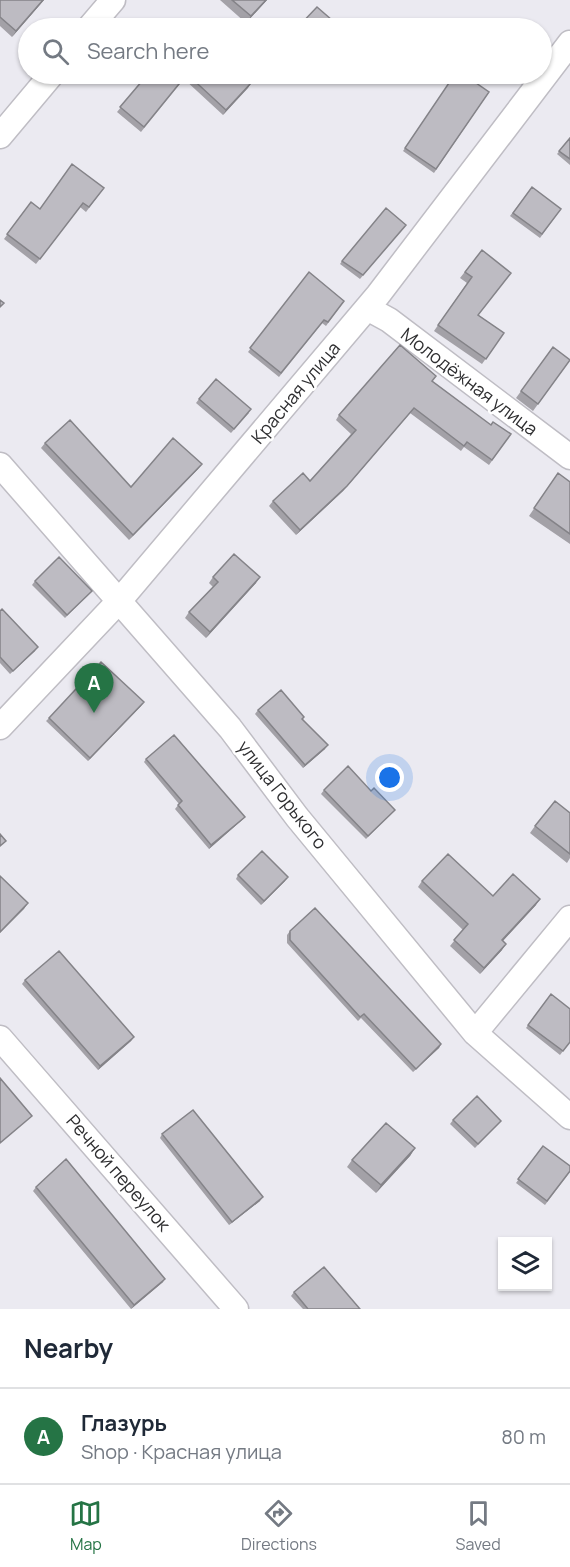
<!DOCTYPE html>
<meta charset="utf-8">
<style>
body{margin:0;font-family:Manrope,sans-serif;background:#f6f6f7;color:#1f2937}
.controls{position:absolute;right:18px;bottom:18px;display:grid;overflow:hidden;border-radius:0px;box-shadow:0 2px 4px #0004}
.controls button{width:54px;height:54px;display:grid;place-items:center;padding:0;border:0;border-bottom:2px solid #e0e1e3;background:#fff;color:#1f2937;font:30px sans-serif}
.you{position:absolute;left:390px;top:778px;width:21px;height:21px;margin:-15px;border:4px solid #fff;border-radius:50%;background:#1a73e8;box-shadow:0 0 0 9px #1a73e833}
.badge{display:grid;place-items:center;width:39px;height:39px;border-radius:50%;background:#257445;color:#fff;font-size:20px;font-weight:700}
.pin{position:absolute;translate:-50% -50px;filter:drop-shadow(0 2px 3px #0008)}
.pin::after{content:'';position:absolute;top:32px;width:21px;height:18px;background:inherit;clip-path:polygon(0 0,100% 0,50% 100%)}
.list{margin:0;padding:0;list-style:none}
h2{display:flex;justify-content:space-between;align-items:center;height:78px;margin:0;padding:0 24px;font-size:26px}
h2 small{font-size:20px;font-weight:400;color:#747a83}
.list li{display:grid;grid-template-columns:39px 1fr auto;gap:18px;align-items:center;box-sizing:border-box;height:96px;padding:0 24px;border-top:2px solid #e0e1e3}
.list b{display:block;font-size:22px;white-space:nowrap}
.list p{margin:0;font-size:20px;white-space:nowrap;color:#747a83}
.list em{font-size:20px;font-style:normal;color:#747a83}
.icon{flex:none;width:33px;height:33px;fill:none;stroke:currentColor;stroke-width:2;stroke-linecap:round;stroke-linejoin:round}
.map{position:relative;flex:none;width:570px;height:1309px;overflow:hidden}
.search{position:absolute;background:#fff;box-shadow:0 2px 4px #0004;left:18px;right:18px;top:18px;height:66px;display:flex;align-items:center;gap:15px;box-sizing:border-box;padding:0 21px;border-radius:33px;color:#747a83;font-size:22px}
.sheet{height:174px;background:#fff}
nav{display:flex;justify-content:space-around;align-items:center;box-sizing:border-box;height:84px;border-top:2px solid #e0e1e3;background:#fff;font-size:16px;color:#747a83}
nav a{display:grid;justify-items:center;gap:3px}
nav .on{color:#257445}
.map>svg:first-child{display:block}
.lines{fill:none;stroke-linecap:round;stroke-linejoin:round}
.street-casing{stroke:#bfbdc4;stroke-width:27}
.street{stroke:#fff;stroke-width:24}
.wall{fill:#a3a1a7}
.shaded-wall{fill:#848388}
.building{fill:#bdbbc2;stroke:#848388;stroke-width:1.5}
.labels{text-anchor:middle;stroke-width:5;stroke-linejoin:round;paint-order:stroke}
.street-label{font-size:18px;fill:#2e2e30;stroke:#fff}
</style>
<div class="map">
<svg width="570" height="1309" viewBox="0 0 570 1309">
<rect width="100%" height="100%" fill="#ebeaf1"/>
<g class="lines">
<defs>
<path id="street" d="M89,28l24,-28
M0,136l52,-62
M367,308l22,12 181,137
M0,465l230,263 67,89 178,216 95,84
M0,727l120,-127 258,-305 192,-252
M475,1033l95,-115
M0,1038l236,271"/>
</defs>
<use href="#street" class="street-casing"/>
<use href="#street" class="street"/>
</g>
<path class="wall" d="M0,0h44l-32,37 -12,-11z
M220,0h47l-21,23z
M148,74h93l10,9 -28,32 -39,-36 -43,53 -24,-20z
M455,74l34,18 -55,81 -31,-22z
M570,138v27l-13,-11z
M532,187l29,22 -21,29 -30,-22z
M104,188l-18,24 -6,-5 -44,57 -32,-25 27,-37 9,7z
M406,225l-46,54 -20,-15 2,-3z
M482,250l-4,65 26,18 -22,31 -48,-33 33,-48 -7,-5z
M309,272l35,29 -18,25 -4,-3 -43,54 -31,-25z
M553,347l17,13 -37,51 -17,-13z
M432,382l59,43 20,9 -22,31 -25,-18 -3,4 -51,-38 -67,78 -47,44 -27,-29 4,-5 37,-20 41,-47 -15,-14 3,-5z
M199,399l50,14 -18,20 -35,-30z
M45,443l86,44 67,-18 -69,71 -88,-92z
M558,473l12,9v62l-41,-28z
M213,577l43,6 -50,55 -21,-20 4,-6 24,-25 -4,-4z
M35,581l57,10 -27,27 -33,-33z
M0,611l35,40 -25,23 -10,-11z
M141,706l-53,55 -42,-40 3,-3z
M258,710l46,7 -1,2 22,30 -22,19 -48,-54z
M146,759l99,58 -3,3 -33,29 -34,-40 4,-5 -35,-42z
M324,790l47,1 24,19 -29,29 -45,-45z
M570,813v45l-3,5 -37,-30 5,-7z
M238,875l47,6 -24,24 -25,-26z
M422,881l71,15 43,9 -33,36 -1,9 -22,24 -30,-28 13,-16 -45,-43z
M290,931l151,113 -2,4 -26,24 -52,-54 -3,3 -71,-78v-8z
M25,980l109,57 -3,4 -33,29 -76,-86z
M551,994l19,48 -10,13 -34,-27z
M453,1120l48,1 -26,27 -25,-24z
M162,1134l98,67 -31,24 -69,-87z
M543,1146l27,26 -25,33 -29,-22z
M415,1148l-5,8 -34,37 -29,-26 5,-7z
M36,1187l127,95 -32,27 -98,-118z
M294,1292l66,17h-57l-12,-13z"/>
<path class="shaded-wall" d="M43,0h1l-32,37 4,-6z
M266,0h1l-21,23 5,-7z
M251,83l-3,5 -25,27 3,-5z
M414,408l-71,83 -47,44 4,-5z
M202,464l-4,5 -69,71 4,-5z
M260,577l-4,6 -50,55 4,-6z
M38,647l-3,4 -25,23 3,-3z
M144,702l-3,4 -53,55 2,-3z
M328,745l-3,4 -22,19 2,-3z
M245,817l-3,3 -33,29 2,-4z
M288,877l-3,4 -24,24 3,-4z
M540,899l-4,6 -38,41 4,-6z
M28,903l-4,6 -24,24v-1z
M506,944l-4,6 -22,24 4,-6z
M134,1037l-3,4 -33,29 2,-4z
M441,1044l-2,4 -26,24z
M415,1148l-5,8 -34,37 5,-8z
M263,1197l-3,4 -31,24 3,-3z
M165,1279l-2,3 -32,27 3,-4z"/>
<path class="building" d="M0,0h43l-27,31 -16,-14z
M232,0h34l-15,16z
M317,7l23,20 -1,1h-42z
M148,74h93l10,9 -25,27 -39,-36 -43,53 -24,-20z
M455,74h8l26,18 -53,77 -31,-21z
M570,138v21l-11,-8z
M72,164l32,24 -15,19 -6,-4 -43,56 -33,-25 24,-32 9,7z
M532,187l29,22 -19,25 -29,-21z
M386,208l20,17 -43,50 -21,-14z
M482,250l29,23 -33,42 26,18 -18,26 -48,-34 34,-48 -7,-5z
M309,272l35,29 -16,21 -4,-2 -43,53 -31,-25z
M0,300l4,3 -4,4z
M400,345l36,31 -4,5 59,44 2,-3 18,12 -19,26 -25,-18 -3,4 -50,-38 -67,78 -47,44 -27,-29 30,-28 7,8 46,-51 -17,-15z
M553,347l17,13 -32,44 -17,-13z
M216,379l35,30 -17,20 -35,-30z
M70,420l61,67 42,-49 29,26 -69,71 -88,-92z
M558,473l12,9v52l-36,-26z
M234,554l26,23 -50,55 -21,-20 29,-30 -5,-5z
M59,557l33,34 -25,24 -32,-34z
M2,609l36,38 -25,24 -13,-14v-46z
M101,662l43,40 -54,56 -41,-40z
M281,690l23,27 -2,2 26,26 -23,20 -47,-55z
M174,735l71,82 -34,28 -33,-40 4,-4 -36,-42z
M348,766l23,25 3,-3 21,22 -27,26 -44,-46z
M555,801l15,12v41l-35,-28z
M0,834l6,7 -6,5z
M262,851l26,26 -24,24 -26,-26z
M448,854l45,42 20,-22 27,25 -38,41 4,4 -22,24 -30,-28 14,-16 -46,-43z
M0,876l28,27 -28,29z
M315,908l126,136 -25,25 -52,-55 -4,3 -70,-77v-9z
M59,951l75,86 -34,29 -75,-86z
M551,994l19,15v33l-7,9 -35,-26z
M0,1078l32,38 -32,27z
M477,1096l24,25 -23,23 -25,-24z
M193,1110l70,87 -31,25 -70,-88z
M386,1123l29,25 -34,37 -29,-25z
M543,1146l27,20v5l-23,30 -29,-22z
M66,1159l99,120 -31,26 -98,-118z
M324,1267l36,42h-52l-14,-17z"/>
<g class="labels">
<g class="street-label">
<text transform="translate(469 382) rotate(37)" y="6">Молодёжная улица</text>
<text transform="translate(296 393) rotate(-50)" y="6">Красная улица</text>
<text transform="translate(282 795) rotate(52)" y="6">улица Горького</text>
<text transform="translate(118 1173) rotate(49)" y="6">Речной переулок</text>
</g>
</g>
</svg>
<div class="controls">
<button><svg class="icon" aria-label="layers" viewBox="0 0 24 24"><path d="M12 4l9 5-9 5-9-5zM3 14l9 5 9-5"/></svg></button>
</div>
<div class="you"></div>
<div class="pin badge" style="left:94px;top:713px">A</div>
<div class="search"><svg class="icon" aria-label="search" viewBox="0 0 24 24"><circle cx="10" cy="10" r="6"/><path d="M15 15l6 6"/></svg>Search here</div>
</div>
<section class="sheet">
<h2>Nearby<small></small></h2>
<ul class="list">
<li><span class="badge">A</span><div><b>Глазурь</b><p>Shop · Красная улица</p></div><em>80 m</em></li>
</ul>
</section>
<nav>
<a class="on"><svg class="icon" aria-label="map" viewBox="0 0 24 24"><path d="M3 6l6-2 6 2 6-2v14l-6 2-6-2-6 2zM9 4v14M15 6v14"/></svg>Map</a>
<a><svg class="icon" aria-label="directions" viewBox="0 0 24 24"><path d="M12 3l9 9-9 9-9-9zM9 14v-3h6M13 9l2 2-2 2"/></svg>Directions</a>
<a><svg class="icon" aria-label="saved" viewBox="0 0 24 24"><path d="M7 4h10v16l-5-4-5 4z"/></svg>Saved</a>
</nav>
